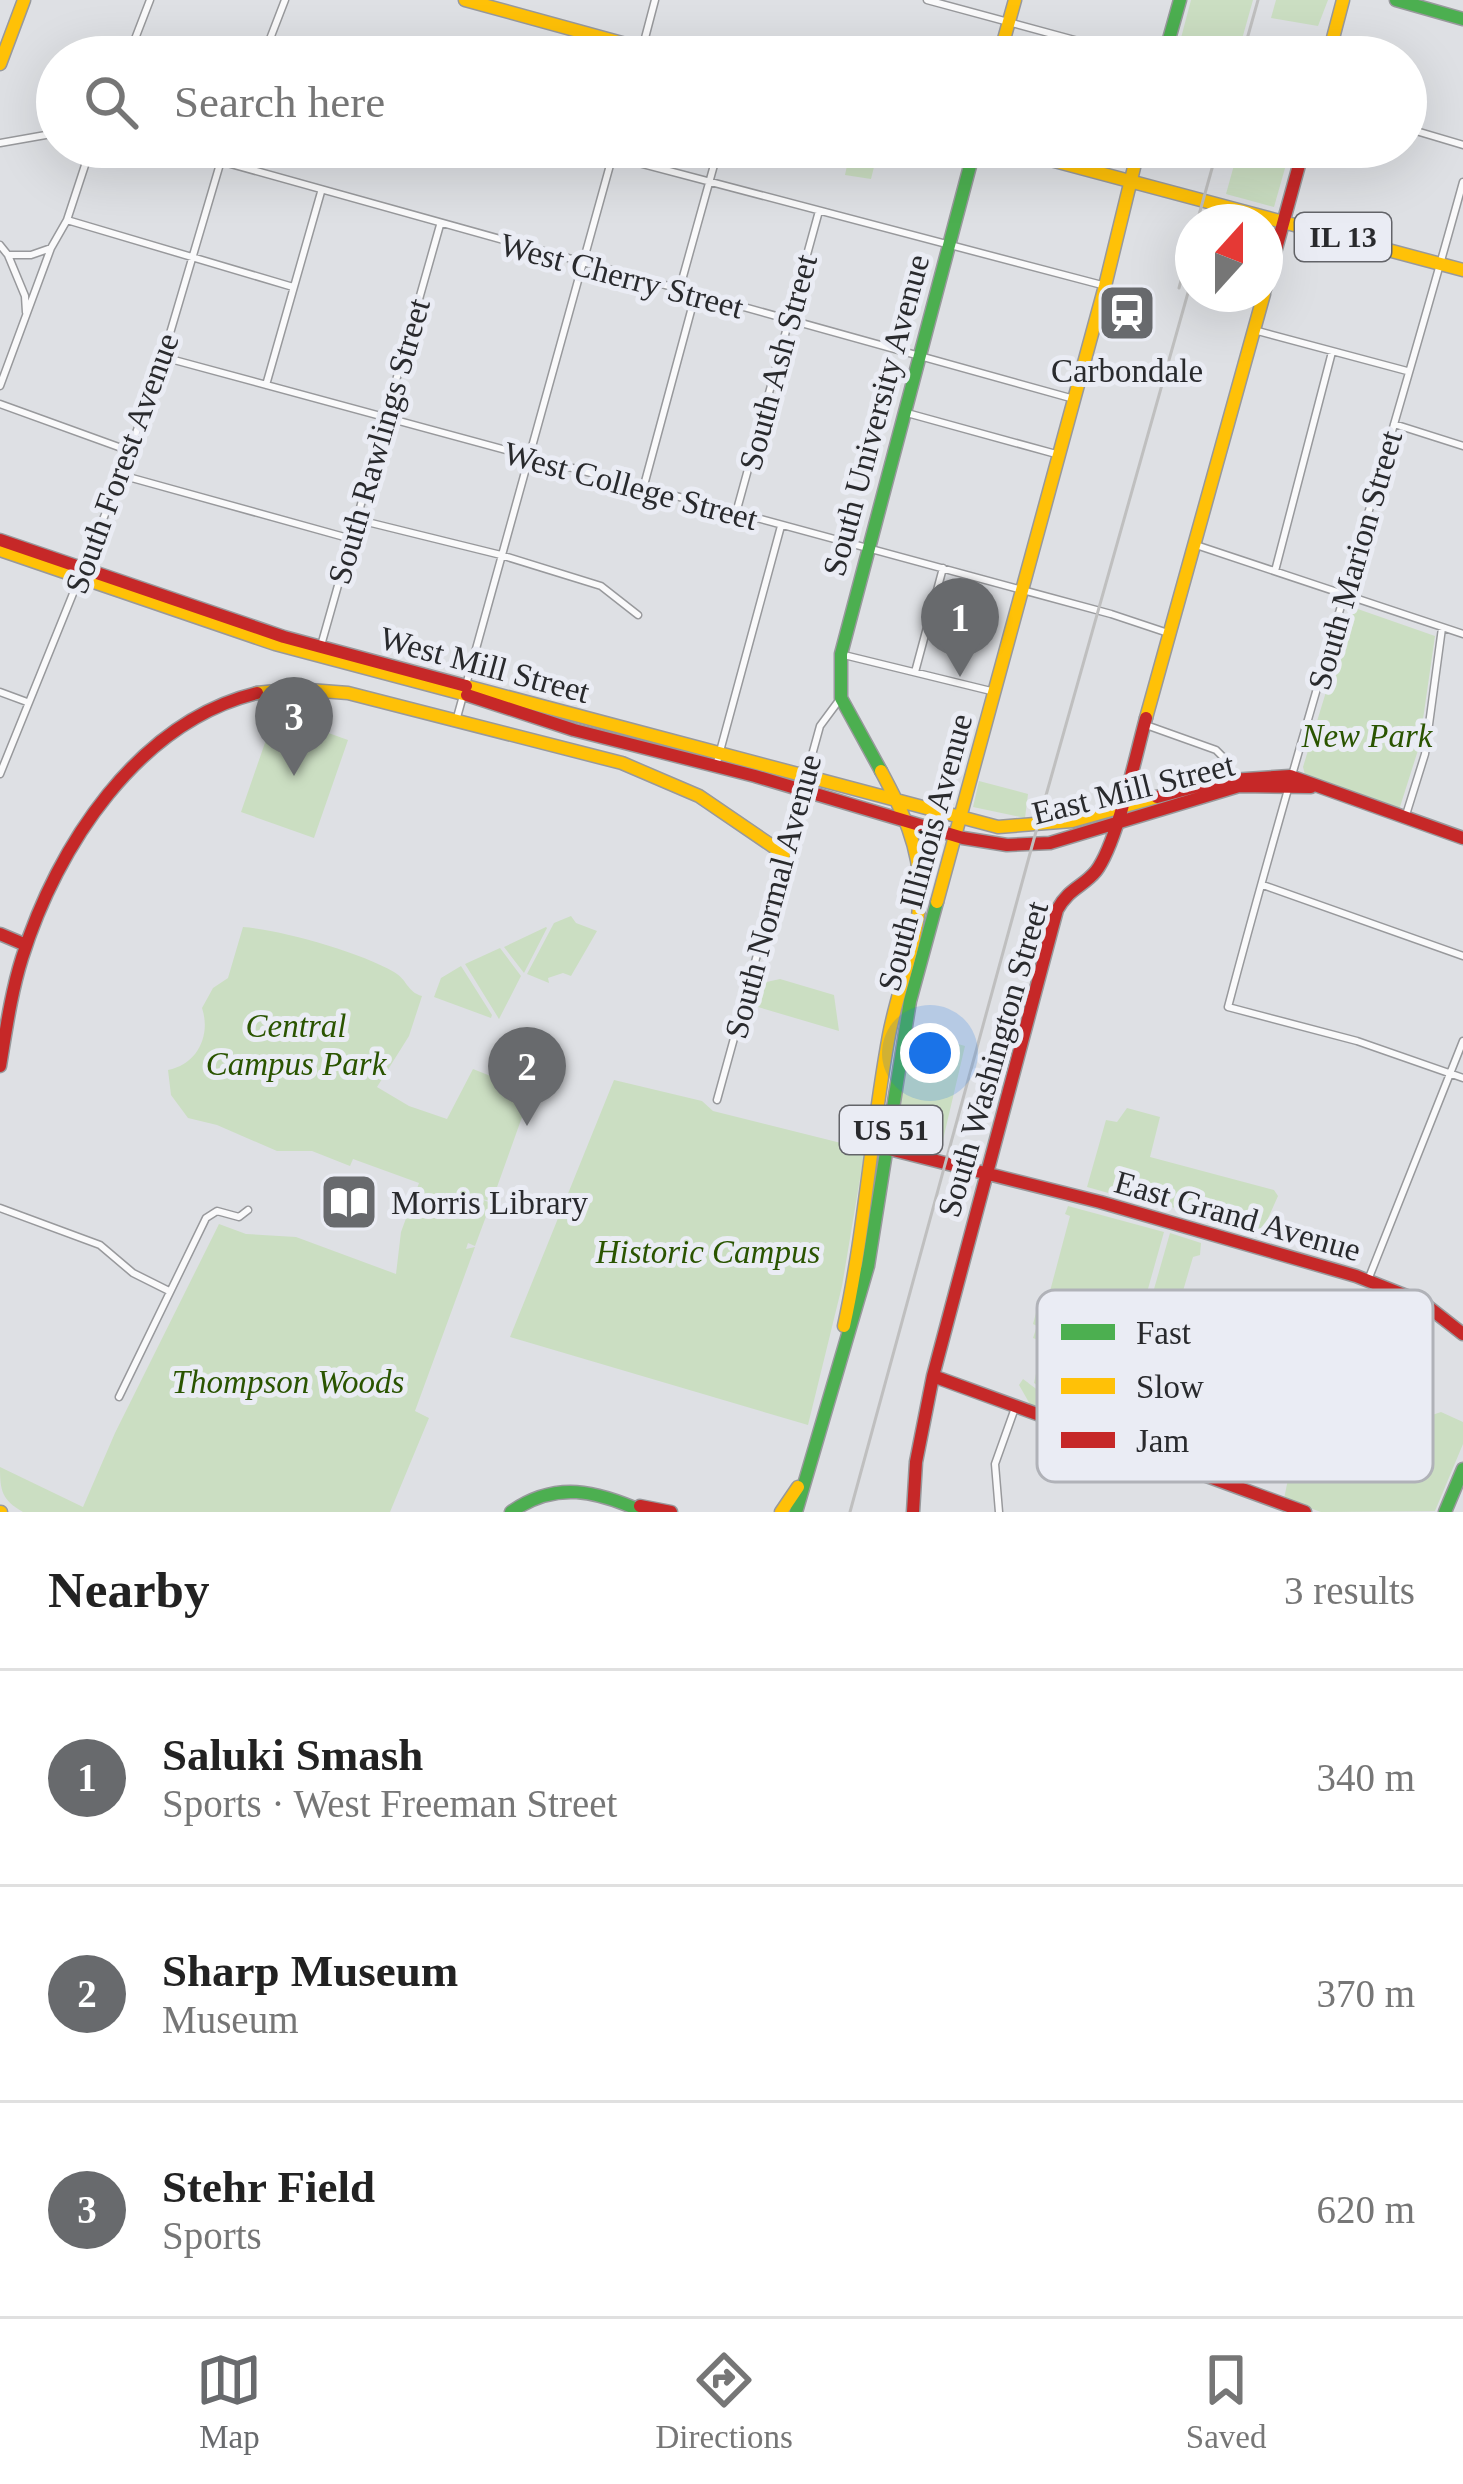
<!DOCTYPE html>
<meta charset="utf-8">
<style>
body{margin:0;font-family:Georgia,serif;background:#f2f2f2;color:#222}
.compass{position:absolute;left:1175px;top:204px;width:108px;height:108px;border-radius:50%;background:#fff;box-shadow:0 12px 48px #0002;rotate:21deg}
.you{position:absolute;left:930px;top:1053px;width:42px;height:42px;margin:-30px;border:9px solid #fff;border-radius:50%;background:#1a73e8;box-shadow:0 0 0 18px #1a73e833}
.badge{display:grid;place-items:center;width:78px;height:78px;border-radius:50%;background:#686a6d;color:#fff;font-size:39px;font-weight:700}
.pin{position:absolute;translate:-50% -99px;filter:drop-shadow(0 3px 6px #0008)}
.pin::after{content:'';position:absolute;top:63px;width:42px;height:36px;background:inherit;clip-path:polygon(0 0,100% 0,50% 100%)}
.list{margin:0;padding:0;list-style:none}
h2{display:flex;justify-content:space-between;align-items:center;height:156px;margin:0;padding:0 48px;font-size:51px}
h2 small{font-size:39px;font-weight:400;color:#767676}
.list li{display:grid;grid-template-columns:78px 1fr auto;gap:36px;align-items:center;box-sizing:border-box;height:216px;padding:0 48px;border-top:3px solid #e0e0e0}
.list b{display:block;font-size:45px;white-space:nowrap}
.list p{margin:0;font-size:39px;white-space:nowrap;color:#767676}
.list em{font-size:39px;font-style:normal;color:#767676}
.icon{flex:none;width:66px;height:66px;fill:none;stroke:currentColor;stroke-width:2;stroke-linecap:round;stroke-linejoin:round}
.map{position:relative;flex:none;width:1463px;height:1512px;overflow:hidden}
.search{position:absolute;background:#fff;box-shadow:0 12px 48px #0002;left:36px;right:36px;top:36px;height:132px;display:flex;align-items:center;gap:30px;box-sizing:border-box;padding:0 42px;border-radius:66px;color:#767676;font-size:45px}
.sheet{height:804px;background:#fff}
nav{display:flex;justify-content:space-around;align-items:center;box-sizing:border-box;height:168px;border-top:3px solid #e0e0e0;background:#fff;font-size:33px;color:#767676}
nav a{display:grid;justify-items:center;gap:6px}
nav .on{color:#686a6d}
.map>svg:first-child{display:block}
.green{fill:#cbdec2}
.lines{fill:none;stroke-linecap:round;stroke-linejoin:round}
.street-casing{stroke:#98999c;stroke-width:9}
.fast-casing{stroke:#98999c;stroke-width:15}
.slow-casing{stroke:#98999c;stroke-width:15}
.jam-casing{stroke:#98999c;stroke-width:15}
.street{stroke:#fafafb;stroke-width:6}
.fast{stroke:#4caf50;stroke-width:12}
.slow{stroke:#ffc107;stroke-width:12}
.jam{stroke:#c62828;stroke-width:12}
.rail{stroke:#bfbfbf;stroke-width:3}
.labels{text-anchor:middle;stroke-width:10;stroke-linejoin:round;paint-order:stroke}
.shield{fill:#eaecf4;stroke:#636469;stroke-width:3}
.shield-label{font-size:30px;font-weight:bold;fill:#292a2d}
.street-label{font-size:33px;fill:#292a2d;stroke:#eaecf4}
.poi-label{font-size:33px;fill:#292a2d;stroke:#eaecf4}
.park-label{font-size:33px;font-style:italic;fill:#2a5400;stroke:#eaecf4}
.key{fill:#eaecf4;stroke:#b0b2b8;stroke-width:3}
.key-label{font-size:33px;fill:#292a2d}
</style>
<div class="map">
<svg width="1463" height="1512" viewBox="0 0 1463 1512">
<rect width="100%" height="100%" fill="#dee0e4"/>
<path class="green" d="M1191,0h62l-16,57h-61z
M1276,0h52l-10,26 -47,-8z
M851,147h28l-8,32 -26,-4z
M1239,147h52l-17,60 -48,-13z
M1352,607l83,29 -16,111 -20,63 -94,-35 -2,-8z
M275,714l73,26 -34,98 -73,-26z
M979,781l49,13 -3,24 -52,-11z
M571,916l5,7 21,8 -26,45 -8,-3 -15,5 1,5 -22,-9 27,-51z
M243,927c39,3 117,25 151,45 13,7 13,20 28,24l-13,40 -32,51 32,19 38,13 26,-50 58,23 -39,109 -11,-2 10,4 -16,43 -7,-3 -2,6 9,-2 -60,164 14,7 -39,94h-367c-21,-12 -23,-21 -23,-45l83,40 32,-74 104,-209 27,10 50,3 100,37 5,-42 18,-49 -66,-24 -3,7 -38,-15h-35l-60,-26 -29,-7 -17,-23 -3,-25c30,-6 43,-35 34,-62l11,-20 15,-10z
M546,927l1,1 -23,45 -20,-26z
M500,948l21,28 -22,43 -34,-55z
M461,966l31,49 -1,3 -57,-21 7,-19z
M780,979l54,16 5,36 -88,-26 7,-21z
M910,1030l55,16 -23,98 -33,-9 -9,-10 3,-58z
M614,1080l88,21 11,10 152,38 -23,137 -34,139 -298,-88z
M1127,1108l33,9 -10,40 124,33 4,6 -12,27 -12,11 -85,-28 -7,2 -75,-21 19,-67 11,2z
M1068,1206l96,26 -56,199 -77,-25 -12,-21 4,-6c10,7 20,17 32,20 39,10 69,-25 62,-62l-12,-10 -2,7 12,5c-1,48 -41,74 -81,44l9,-41 -10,-4 4,-12 -4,-2 3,-11 18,-10 -5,-8 21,-79 -5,-2z
M1170,1233l31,10 -1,12 -7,2 -23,78 259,81 12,-4 22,10v22l-28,67 -114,1 -37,-13 5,-25c-21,-9 -31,-24 -52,-30l-13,32 -111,-43z"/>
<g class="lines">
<defs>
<path id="street" d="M927,0l210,57
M128,57l22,-57
M263,57l22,-57
M640,57l15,-57
M1406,128l57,17
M0,143l57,-10
M170,147l904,252
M578,147l524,138
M1463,182c-76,276 -162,549 -235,825l129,34 106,37
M67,220l226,67
M0,245l8,10h23l20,-7
M8,255l17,41 1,16
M679,291l40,-144
M1254,330l153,41
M163,357l948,257 60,20
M266,385l55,-193
M0,386l51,-138 16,-28 24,-73
M0,404l127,46
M907,413l149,41
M1394,424l69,22
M121,475l227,63
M643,489l52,-193
M736,513l83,-302
M355,519l146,36 100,31 37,29
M1196,545l267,89
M1275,571l57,-219
M320,649l120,-424
M844,655l151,37
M915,672l28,-104
M0,692l27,10
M456,721l159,-574
M1146,725l70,25 7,7
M716,766l65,-240
M0,774l121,-299 42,-118 62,-210
M1405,818l20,-64 17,-126
M1263,885l200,71
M717,1100l103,-374 20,-27
M0,1208l100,37 33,28 36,18
M1368,1280l95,-239
M119,1397l87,-179 11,-7 22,6 9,-7
M999,1512l-4,-48 20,-56"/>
<path id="fast" d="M1396,0l67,19
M1164,57l16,-57
M881,771l-40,-73v-44l134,-507
M511,1512c45,-32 86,-21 133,0
M796,1512l72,-246 42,-265 27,-99
M1445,1512l18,-43"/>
<path id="slow" d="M465,0l208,57
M999,57l16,-57
M1328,57l15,-57
M0,64l24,-64
M1002,147l461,123
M0,550l275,94 192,51
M466,686l532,141 74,-6 85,-24
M257,693l39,-4 52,4 274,70 77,33 85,58
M1146,718l118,-424
M937,902l168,-616 34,-139
M844,1326c21,-96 27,-194 45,-291 9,-48 30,-94 31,-143 0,-46 -18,-82 -39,-121
M0,1512h1
M781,1512l17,-25"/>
<path id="jam" d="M1265,289l39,-142
M0,540l284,97 182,49
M467,695l107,35 181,46 208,62 44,7 43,-2 189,-57 72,1
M1157,797l59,-16 74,-5 173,62
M0,934l26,11
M0,1066c6,-36 11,-73 22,-108 35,-112 116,-236 235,-265
M885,1148l215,54 256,74 66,26 41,32
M933,1376l372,136
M640,1506l31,6
M913,1512l3,-50 17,-86 124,-466c12,-22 26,-23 39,-39 21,-27 40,-117 50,-153"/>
</defs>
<use href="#street" class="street-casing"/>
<use href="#fast" class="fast-casing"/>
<use href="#slow" class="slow-casing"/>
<use href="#jam" class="jam-casing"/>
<use href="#street" class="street"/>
<use href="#fast" class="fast"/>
<use href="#slow" class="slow"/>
<use href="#jam" class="jam"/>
<path class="rail" d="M1242,57l16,-57
M1197,222l21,-75
M1179,288l14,-52
M850,1512l193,-706 150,-531"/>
</g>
<defs>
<symbol id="station-square" viewBox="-11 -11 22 22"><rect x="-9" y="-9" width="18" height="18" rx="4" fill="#686a6d" stroke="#eaecf4"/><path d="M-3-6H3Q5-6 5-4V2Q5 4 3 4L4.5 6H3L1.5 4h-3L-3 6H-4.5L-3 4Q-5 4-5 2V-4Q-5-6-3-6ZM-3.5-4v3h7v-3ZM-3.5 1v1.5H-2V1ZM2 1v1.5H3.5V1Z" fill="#fff"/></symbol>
<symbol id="library-square" viewBox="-11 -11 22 22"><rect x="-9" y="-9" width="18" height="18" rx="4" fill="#686a6d" stroke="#eaecf4"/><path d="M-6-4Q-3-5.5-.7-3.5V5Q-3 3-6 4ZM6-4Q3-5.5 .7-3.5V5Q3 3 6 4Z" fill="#fff"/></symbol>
</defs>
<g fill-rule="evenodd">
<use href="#station-square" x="1094" y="280" width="66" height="66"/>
<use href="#library-square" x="316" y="1169" width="66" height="66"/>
</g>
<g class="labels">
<g class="shield">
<rect x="1295" y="213" width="96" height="48" rx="9"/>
<rect x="840" y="1106" width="102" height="48" rx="9"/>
</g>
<g class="shield-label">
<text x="1343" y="247">IL 13</text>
<text x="891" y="1140">US 51</text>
</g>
<g class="street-label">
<text transform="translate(622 275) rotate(15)" y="12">West Cherry Street</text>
<text transform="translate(777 362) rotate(-75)" y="12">South Ash Street</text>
<text transform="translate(875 415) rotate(-75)" y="12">South University Avenue</text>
<text transform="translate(378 441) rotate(-74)" y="12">South Rawlings Street</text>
<text transform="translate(121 463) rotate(-70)" y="12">South Forest Avenue</text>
<text transform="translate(631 485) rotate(15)" y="12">West College Street</text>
<text transform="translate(1354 560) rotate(-74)" y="12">South Marion Street</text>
<text transform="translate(485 664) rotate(15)" y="12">West Mill Street</text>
<text transform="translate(1133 788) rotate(-14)" y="12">East Mill Street</text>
<text transform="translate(924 852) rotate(-75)" y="12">South Illinois Avenue</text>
<text transform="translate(772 896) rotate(-75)" y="12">South Normal Avenue</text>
<text transform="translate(992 1059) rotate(-74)" y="12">South Washington Street</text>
<text transform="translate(1238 1215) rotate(16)" y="12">East Grand Avenue</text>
</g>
<g class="poi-label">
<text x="1127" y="382">Carbondale</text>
<text x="391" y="1214" text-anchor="start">Morris Library</text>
</g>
<g class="park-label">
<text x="1367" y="747">New Park</text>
<text x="296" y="1037">Central<tspan x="296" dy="38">Campus Park</tspan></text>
<text x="708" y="1263">Historic Campus</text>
<text x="288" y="1393">Thompson Woods</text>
</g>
</g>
<rect x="1037" y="1290" width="396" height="192" rx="18" class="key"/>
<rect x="1061" y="1324" width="54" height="16" fill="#4caf50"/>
<rect x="1061" y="1378" width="54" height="16" fill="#ffc107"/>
<rect x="1061" y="1432" width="54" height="16" fill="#c62828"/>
<g class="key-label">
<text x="1136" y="1344">Fast</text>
<text x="1136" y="1398">Slow</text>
<text x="1136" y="1452">Jam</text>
</g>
</svg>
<svg class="compass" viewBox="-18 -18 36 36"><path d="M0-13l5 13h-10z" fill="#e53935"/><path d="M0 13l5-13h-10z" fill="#767676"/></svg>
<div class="you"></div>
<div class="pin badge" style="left:960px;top:677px">1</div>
<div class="pin badge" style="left:527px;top:1126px">2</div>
<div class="pin badge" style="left:294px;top:776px">3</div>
<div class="search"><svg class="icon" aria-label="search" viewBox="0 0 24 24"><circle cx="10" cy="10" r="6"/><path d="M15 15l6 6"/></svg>Search here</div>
</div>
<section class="sheet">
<h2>Nearby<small>3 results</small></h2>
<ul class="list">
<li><span class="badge">1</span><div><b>Saluki Smash</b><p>Sports · West Freeman Street</p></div><em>340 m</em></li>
<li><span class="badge">2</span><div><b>Sharp Museum</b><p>Museum</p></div><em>370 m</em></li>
<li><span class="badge">3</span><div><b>Stehr Field</b><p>Sports</p></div><em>620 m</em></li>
</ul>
</section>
<nav>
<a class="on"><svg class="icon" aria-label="map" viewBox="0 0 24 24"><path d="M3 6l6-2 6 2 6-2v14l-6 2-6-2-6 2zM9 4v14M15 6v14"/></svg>Map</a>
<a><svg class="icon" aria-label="directions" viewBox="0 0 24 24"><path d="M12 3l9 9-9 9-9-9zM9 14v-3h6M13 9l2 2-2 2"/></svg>Directions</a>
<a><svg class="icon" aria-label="saved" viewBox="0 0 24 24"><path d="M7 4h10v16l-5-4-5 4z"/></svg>Saved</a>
</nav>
